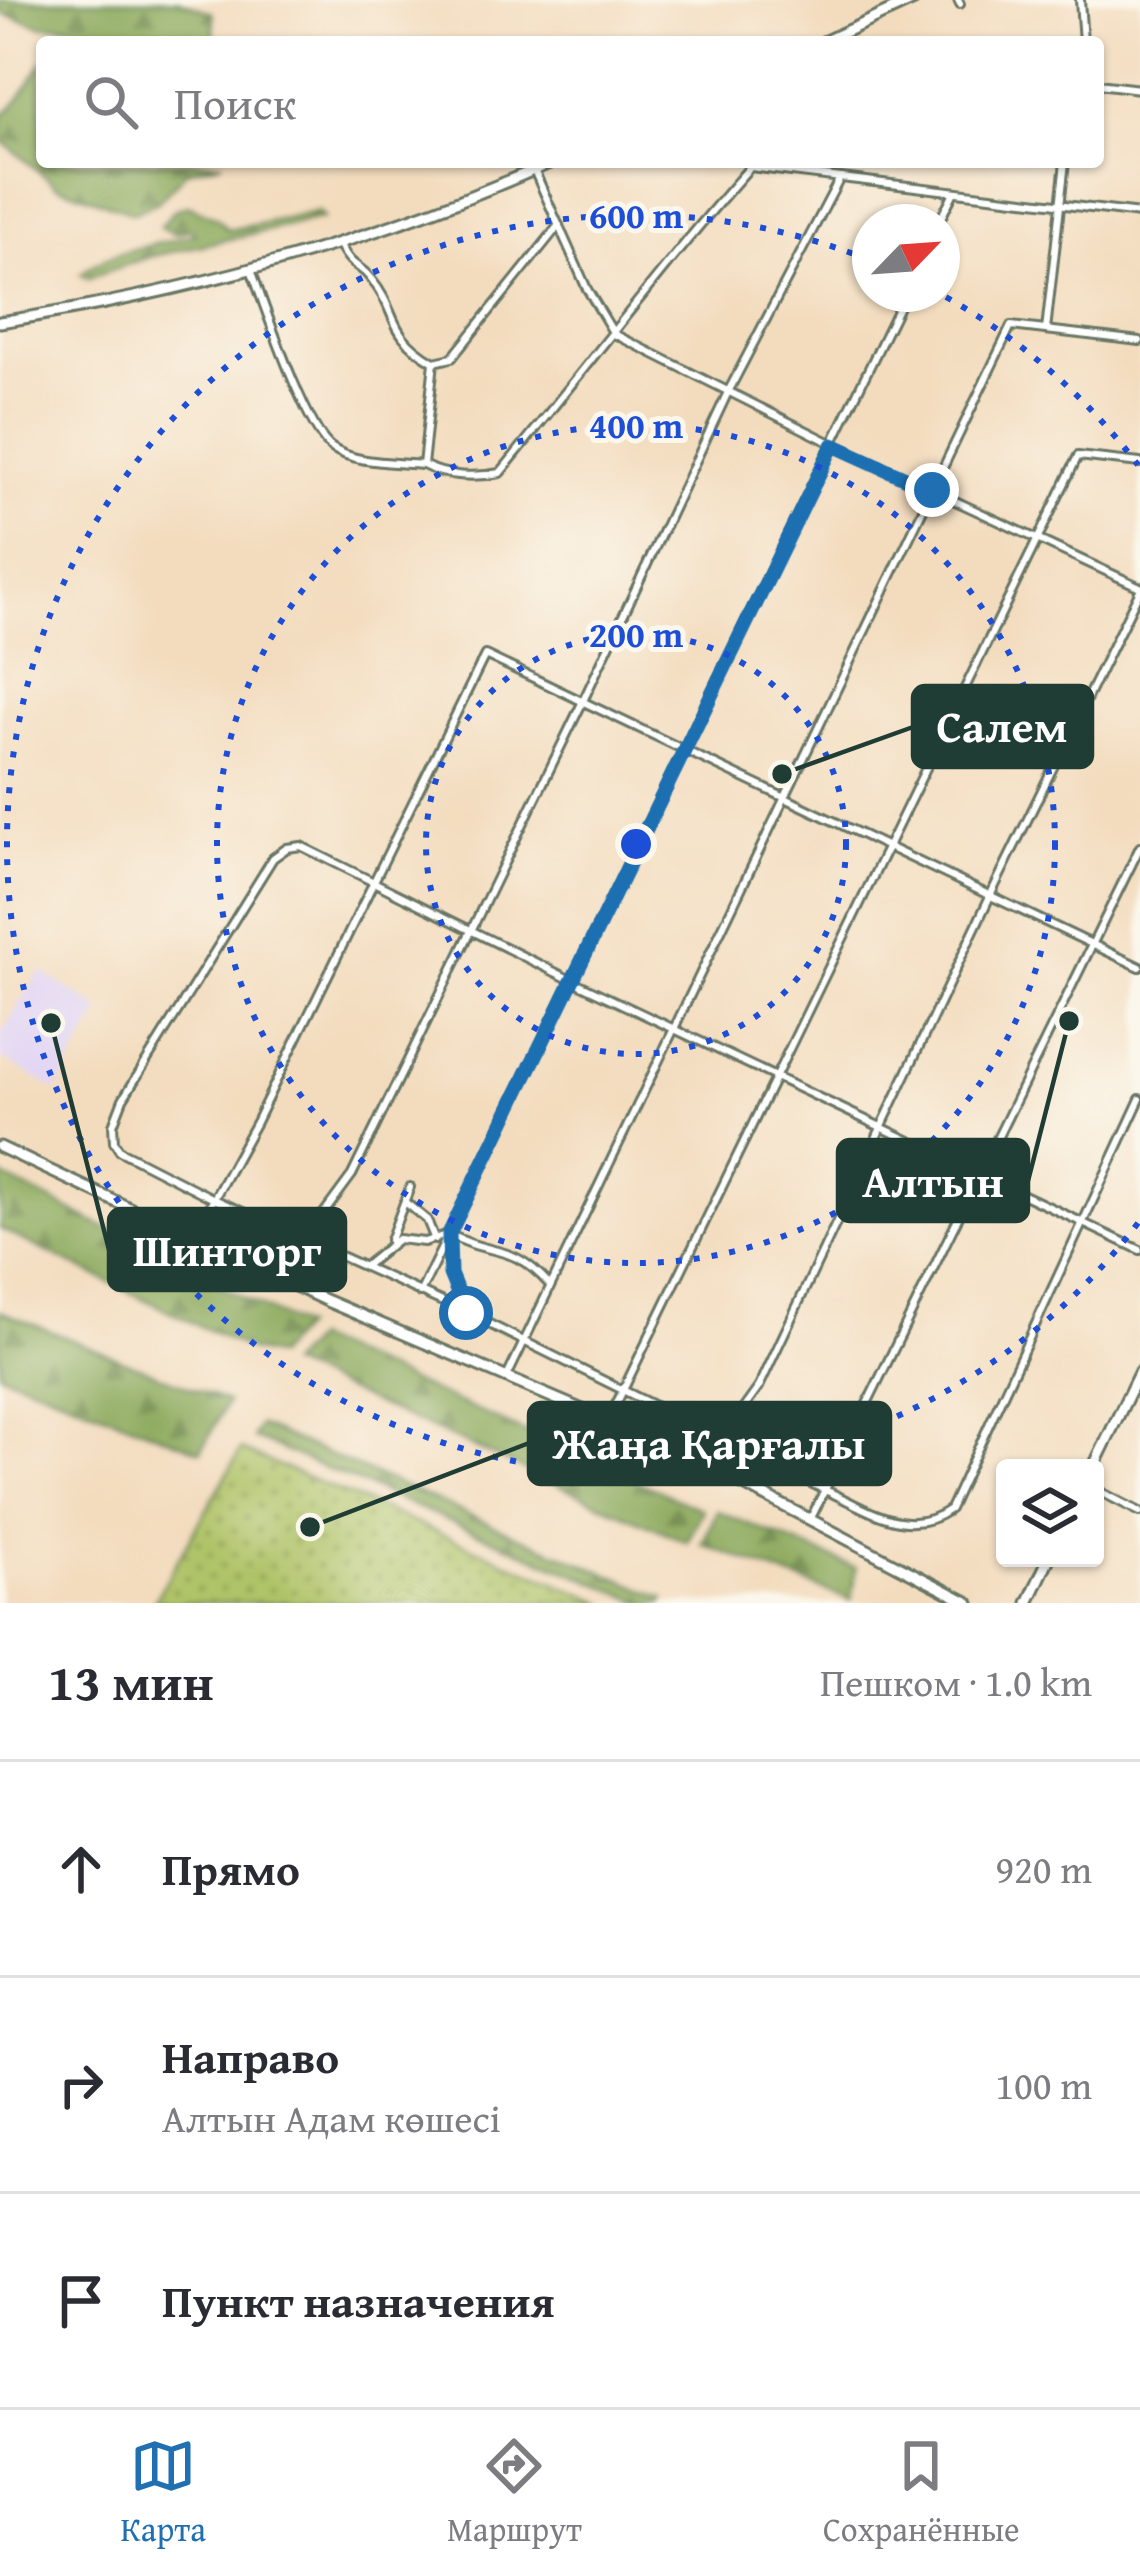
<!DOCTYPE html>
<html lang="ru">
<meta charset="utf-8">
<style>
body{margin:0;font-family:"Gentium Book Plus",serif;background:#f7f7f7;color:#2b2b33}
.controls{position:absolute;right:36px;bottom:36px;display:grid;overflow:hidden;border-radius:12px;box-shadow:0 3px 9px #0004}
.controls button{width:108px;height:108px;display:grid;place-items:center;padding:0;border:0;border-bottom:3px solid #e1e1e2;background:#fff;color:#2b2b33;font:60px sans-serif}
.compass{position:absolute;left:852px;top:204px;width:108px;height:108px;border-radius:50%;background:#fff;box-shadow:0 3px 9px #0004;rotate:65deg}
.stop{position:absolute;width:36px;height:36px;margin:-27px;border:9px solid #1f6fb2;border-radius:50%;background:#fff}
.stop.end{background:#1f6fb2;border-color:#fff;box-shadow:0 3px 12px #0008}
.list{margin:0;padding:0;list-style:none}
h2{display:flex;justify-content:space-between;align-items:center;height:156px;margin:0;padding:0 48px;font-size:51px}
h2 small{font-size:39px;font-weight:400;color:#7c7c81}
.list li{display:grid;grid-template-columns:78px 1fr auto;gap:36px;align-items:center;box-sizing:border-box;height:216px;padding:0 48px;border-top:3px solid #e1e1e2}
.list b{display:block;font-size:45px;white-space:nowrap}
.list p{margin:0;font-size:39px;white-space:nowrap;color:#7c7c81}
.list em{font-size:39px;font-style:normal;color:#7c7c81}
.icon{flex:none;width:66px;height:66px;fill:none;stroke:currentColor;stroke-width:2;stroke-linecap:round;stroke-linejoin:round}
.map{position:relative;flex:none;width:1140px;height:1603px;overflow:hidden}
.search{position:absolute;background:#fff;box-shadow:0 3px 9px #0004;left:36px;right:36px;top:36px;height:132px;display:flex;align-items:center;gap:30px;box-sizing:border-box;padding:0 42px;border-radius:12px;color:#7c7c81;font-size:45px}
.sheet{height:804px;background:#fff}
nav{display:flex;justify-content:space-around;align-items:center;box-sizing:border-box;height:168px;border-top:3px solid #e1e1e2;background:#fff;font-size:33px;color:#7c7c81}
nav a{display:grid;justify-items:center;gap:6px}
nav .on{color:#1f6fb2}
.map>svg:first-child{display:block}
.built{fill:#e1d4f4}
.grass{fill:url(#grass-dots);stroke:#67804e;stroke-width:3}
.forest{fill:url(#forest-firs);stroke:#557348;stroke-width:3}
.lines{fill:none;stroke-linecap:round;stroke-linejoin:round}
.street-casing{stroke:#697564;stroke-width:12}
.secondary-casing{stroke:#697564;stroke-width:15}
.street{stroke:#fff;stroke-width:6}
.secondary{stroke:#fff;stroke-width:9}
.route{stroke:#1f6fb2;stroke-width:15}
.ring{fill:none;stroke:#1d4ed8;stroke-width:6;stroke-dasharray:6 12}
.centre{fill:#1d4ed8;stroke:#fbf7ec;stroke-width:6}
.ring-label{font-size:36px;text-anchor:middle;font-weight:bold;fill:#1d4ed8;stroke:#fbf7ec;stroke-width:10;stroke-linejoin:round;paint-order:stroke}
.leader{fill:none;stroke:#1f3d34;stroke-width:4.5}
.callout-dot{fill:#1f3d34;stroke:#fbf7ec;stroke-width:4.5}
.callout{fill:#1f3d34;stroke:#1f3d34;stroke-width:4.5}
.callout-label{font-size:45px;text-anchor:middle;font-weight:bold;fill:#fff}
</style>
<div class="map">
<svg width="1140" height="1603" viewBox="0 0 1140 1603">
<defs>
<pattern id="grass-dots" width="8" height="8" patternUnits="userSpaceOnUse" patternTransform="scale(3)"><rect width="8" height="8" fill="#afc367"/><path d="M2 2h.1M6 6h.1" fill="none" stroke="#8ea056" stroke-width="1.8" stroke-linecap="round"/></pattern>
<pattern id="forest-firs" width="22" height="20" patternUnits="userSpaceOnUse" patternTransform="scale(3)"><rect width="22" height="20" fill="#8ba95c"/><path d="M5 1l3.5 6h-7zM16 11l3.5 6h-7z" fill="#718b4d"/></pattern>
</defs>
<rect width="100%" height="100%" fill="#fbf7ec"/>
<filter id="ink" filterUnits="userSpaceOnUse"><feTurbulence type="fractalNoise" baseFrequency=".00833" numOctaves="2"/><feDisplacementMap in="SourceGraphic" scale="24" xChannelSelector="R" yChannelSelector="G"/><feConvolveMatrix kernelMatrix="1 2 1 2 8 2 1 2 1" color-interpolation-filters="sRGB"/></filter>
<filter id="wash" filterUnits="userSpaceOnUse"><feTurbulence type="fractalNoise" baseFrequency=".004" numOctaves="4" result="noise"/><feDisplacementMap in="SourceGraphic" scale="48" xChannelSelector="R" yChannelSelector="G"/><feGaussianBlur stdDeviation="2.7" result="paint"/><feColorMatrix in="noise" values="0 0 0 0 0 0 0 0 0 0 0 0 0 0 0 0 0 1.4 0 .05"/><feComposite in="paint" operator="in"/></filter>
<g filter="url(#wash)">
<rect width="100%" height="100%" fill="#f3dcbe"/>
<path class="built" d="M40,971l62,39 -46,80 -56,-33v-21z"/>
<path class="grass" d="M241,1450l364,153h-452z"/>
<path class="forest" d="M0,0h178l35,13 2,29h-131l3,-8 -19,-9 -26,1 -42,-13z
M42,63v99h181l-36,9 -29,31 -25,11 -78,-28 -55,-46 1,-23 14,-11z
M187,205l30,13 11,12 90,-18 5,6 -174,39 -61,21 -7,-4c31,-27 75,-27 114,-40l-4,-5 -16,5 -15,-7 14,-17z
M0,1175l302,152 -27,29 -24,-5 -251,-122z
M0,1311l227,91 -26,49 -201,-78z
M313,1339l390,171 -16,32 -399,-177z
M259,1425l405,173h1l-3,5h-19l-390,-165z
M717,1511l139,57 -5,32 -149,-56z"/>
</g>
<g filter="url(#ink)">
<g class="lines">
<defs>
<path id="street" d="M958,0l2,4
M1080,0l3,42
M1098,84l42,5
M534,170l53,119 27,45 219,110 307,143
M939,222l15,-30
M340,245c13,25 19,18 31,34 29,35 13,53 63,83l18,-4 107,-133
M252,272c13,35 54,158 80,176 23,16 65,14 91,17
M1046,330l19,-168
M434,362l-11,103c23,12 52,13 77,8 84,-102 163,-208 250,-306l390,47
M1140,1099l-190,410c-42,31 -82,0 -123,-18l-360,-178 -253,-114 -94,-48 -6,-9 -1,-17 10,-26 150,-241 14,-10 14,-2 272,135 567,269
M405,1202l22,18 8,20
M449,1234c44,24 61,7 100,50
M192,1239l64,-117 229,-467 655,312
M390,1240l20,-53
M448,1243l2,31 16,37
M365,1266l33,-27 26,3 22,-7
M289,1284l19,-32 13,-35 31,-42 231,-474 145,-309 112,-214
M420,1293l485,-999
M506,1379l505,-1053 129,15
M608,1421l470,-965 62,7
M702,1466l57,-79 232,-493 149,-304
M1095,1489l45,23
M811,1518l329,-671"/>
<path id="secondary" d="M823,42l91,-42
M0,322c195,-31 372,-80 552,-160
M0,1147l327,154 281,120 119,55 242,127
M1093,1468l47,-97
M1028,1603l21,-45"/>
</defs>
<use href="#street" class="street-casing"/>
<use href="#secondary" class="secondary-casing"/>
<use href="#street" class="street"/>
<use href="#secondary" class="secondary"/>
</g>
</g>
<g class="lines" filter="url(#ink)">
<path class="route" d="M466,1313l-16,-39 -1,-40 384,-789 99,45"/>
</g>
<g class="ring">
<circle cx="636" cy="844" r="210"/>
<circle cx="636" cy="844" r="419"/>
<path d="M1138 1223A629 629 0 1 1 867 259M946 297A629 629 0 0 1 1138 465"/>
</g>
<circle cx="636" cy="844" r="18" class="centre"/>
<g class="ring-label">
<text x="636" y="228">600 m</text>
<text x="636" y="438">400 m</text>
<text x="636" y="647">200 m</text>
</g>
<path class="leader" d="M782 774L913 727M1069 1021L1028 1181M51 1023L109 1250M310 1527L529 1443"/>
<g class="callout-dot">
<circle cx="782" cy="774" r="12"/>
<circle cx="1069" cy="1021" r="12"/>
<circle cx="51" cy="1023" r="12"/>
<circle cx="310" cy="1527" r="12"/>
</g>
<g class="callout">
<rect x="913" y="686" width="179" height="81" rx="12"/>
<rect x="838" y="1140" width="190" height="81" rx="12"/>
<rect x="109" y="1209" width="236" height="81" rx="12"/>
<rect x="529" y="1403" width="361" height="81" rx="12"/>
</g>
<g class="callout-label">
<text x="1002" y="742">Салем</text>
<text x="933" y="1197">Алтын</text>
<text x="227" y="1266">Шинторг</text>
<text x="709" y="1459">Жаңа Қарғалы</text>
</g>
</svg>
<div class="controls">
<button><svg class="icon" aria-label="layers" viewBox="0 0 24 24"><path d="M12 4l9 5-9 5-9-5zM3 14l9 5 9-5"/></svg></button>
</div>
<svg class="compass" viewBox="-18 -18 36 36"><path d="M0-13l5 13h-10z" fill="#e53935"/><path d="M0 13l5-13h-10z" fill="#7c7c81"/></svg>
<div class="stop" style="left:466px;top:1313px"></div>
<div class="stop end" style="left:932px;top:490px"></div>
<div class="search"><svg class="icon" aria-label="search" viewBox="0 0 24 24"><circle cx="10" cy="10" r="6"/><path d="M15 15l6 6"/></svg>Поиск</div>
</div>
<section class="sheet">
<h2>13 мин<small>Пешком · 1.0 km</small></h2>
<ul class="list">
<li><svg class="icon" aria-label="ahead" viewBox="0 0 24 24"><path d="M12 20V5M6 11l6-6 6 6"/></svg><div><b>Прямо</b></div><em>920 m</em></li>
<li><svg class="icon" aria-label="right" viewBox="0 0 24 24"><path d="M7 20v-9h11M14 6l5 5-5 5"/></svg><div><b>Направо</b><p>Алтын Адам көшесі</p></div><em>100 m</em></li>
<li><svg class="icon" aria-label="arrive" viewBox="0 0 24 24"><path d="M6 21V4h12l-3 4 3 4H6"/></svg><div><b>Пункт назначения</b></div></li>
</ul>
</section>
<nav>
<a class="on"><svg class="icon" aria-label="map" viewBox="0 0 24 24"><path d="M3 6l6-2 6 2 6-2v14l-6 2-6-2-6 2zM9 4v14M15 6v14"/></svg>Карта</a>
<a><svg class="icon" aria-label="directions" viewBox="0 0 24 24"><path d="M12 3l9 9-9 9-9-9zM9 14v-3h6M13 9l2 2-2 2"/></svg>Маршрут</a>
<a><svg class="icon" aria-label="saved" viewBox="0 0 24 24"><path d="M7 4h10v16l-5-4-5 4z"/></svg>Сохранённые</a>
</nav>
